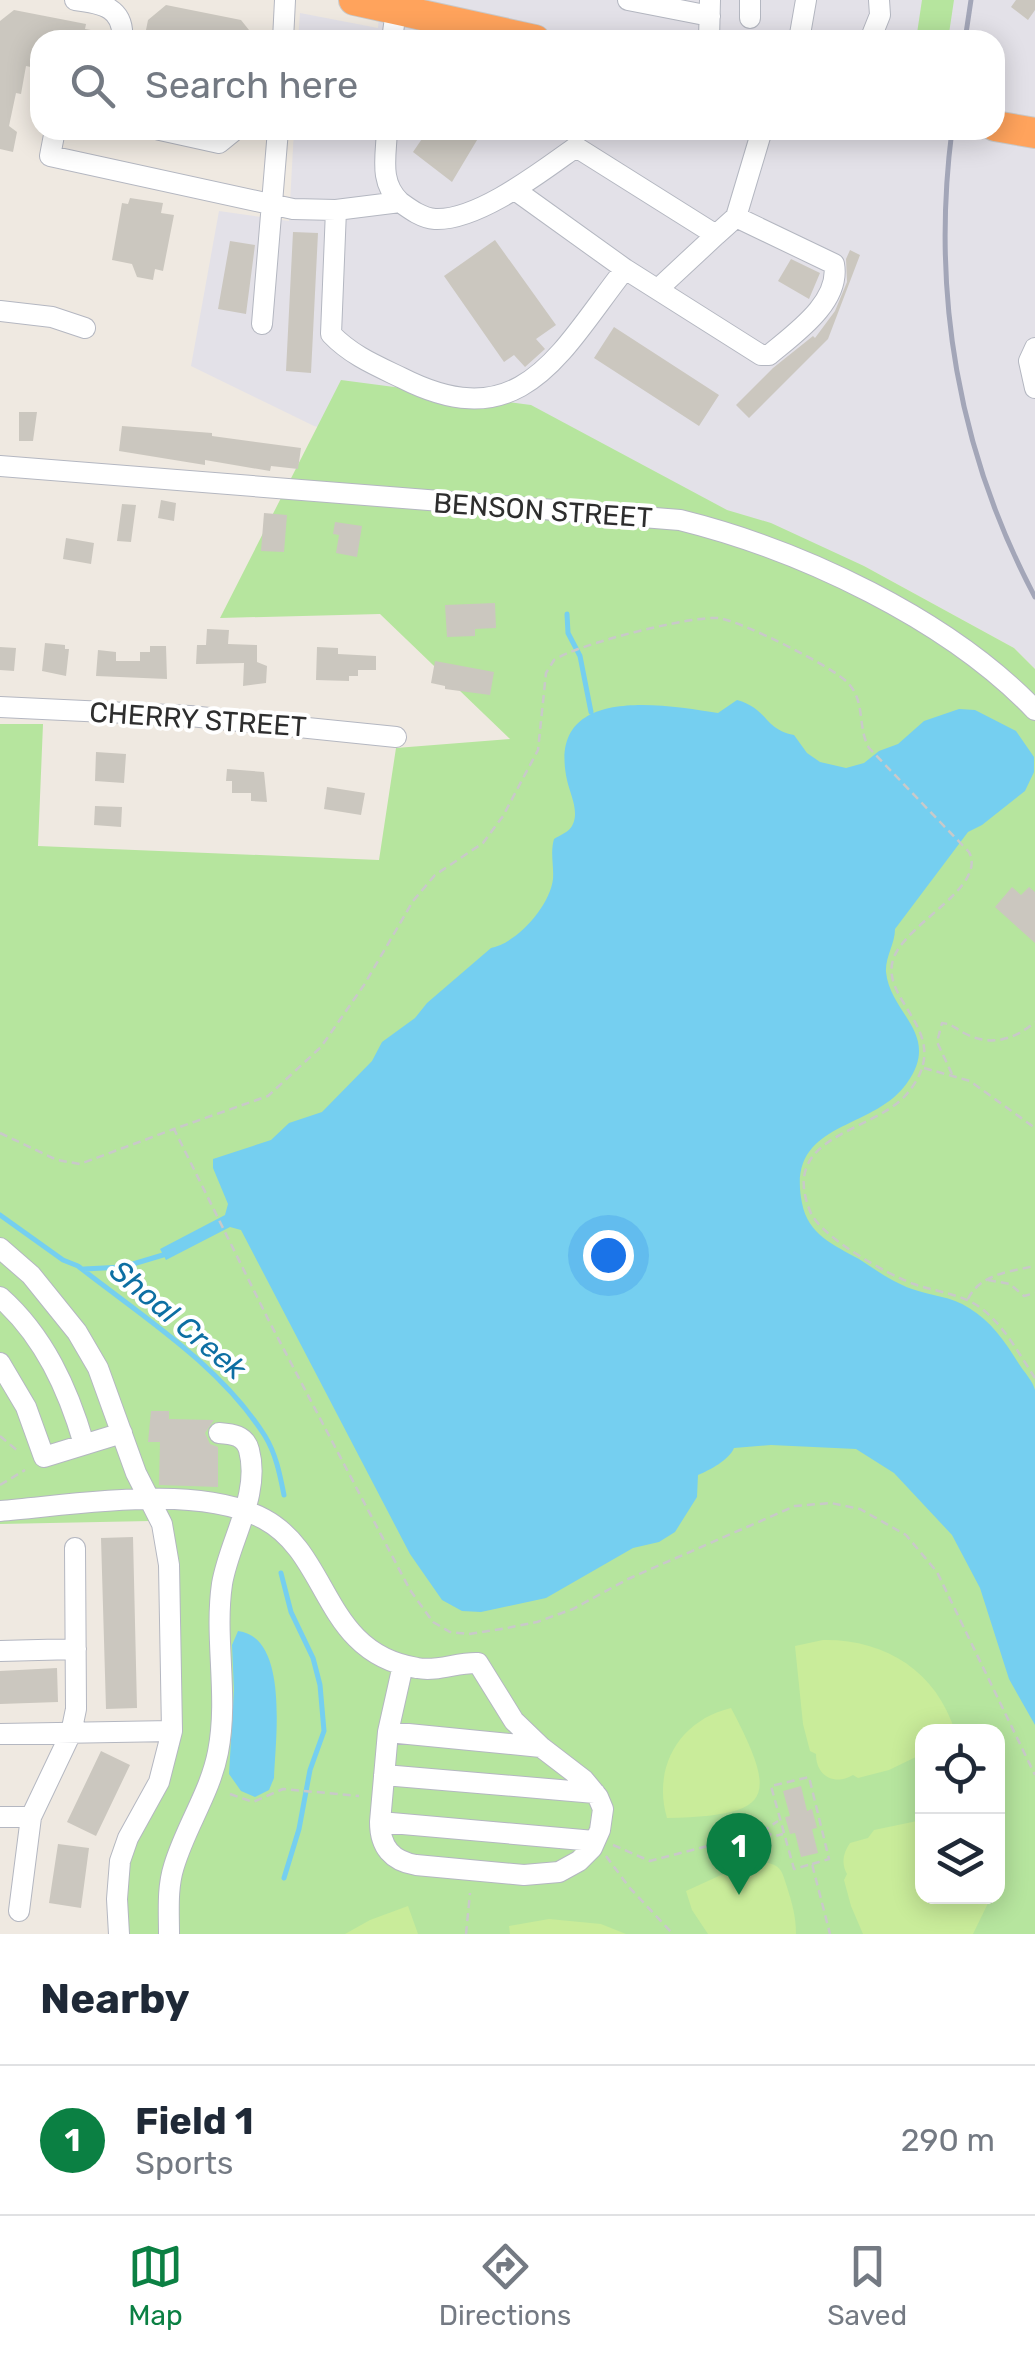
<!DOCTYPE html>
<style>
body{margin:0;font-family:Rubik,sans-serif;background:#f6f6f7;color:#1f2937}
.controls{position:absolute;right:30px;bottom:30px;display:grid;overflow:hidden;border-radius:20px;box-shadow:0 5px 25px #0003}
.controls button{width:90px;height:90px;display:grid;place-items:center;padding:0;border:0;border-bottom:2px solid #e0e1e3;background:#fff;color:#1f2937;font:50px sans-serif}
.you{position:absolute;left:608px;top:1255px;width:35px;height:35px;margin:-25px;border:8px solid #fff;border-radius:50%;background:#1a73e8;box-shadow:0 0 0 15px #1a73e833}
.badge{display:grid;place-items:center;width:65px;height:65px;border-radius:50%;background:#0b8043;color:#fff;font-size:32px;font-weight:700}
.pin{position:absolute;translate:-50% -82px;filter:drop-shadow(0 2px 5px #0008)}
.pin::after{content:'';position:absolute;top:52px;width:35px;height:30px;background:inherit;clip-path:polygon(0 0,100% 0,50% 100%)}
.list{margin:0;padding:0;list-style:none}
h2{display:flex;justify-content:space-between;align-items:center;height:130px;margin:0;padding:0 40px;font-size:42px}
h2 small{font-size:32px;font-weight:400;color:#747a83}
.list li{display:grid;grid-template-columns:65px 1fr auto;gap:30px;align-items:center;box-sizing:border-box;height:150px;padding:0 40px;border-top:2px solid #e0e1e3}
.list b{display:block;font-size:38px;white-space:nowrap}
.list p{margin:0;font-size:32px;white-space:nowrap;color:#747a83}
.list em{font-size:32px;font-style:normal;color:#747a83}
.icon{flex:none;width:55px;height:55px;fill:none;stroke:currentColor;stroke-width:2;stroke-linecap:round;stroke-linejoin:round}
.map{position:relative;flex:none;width:1035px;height:1934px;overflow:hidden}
.search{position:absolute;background:#fff;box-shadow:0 5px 25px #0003;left:30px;right:30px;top:30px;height:110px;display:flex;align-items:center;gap:25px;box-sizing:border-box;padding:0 35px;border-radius:30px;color:#747a83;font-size:38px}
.sheet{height:280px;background:#fff}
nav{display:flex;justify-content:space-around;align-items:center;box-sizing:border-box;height:140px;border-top:2px solid #e0e1e3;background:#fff;font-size:28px;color:#747a83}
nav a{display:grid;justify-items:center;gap:5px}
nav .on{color:#0b8043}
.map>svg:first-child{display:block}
.industrial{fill:#e3e1e8}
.green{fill:#b6e59e;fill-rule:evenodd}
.pitch{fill:#c9ec9a}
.water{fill:#75cff0}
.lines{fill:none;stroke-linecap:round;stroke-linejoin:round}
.stream{stroke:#75cff0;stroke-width:5}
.building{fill:#cbc7bf}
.minor-casing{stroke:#b4b7c1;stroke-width:22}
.highway-casing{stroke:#c9c9c9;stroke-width:32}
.path{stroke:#c9c9c9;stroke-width:2.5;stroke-dasharray:8 5;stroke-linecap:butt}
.minor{stroke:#fff;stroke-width:20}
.highway{stroke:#ffa35c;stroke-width:30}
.rail{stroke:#a3a6b8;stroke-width:5}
.labels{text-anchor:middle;stroke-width:8;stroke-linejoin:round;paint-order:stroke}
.street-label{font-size:28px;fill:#2e2e2e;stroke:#fff}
.water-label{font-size:30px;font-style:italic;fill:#0d6fa3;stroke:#fff}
</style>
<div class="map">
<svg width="1035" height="1934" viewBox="0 0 1035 1934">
<rect width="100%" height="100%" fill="#efe9e1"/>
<path class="industrial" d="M381,0h654v669l-21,-21 -150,-82 -265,-76 -285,-64 -123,-60 28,-155 70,10 5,-91h701v-90h-697l2,-27 78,15z"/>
<path class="green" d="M922,0h32l-6,40h-32z
M341,380l190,25 196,105 44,13 93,43 150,82 21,21v1265h-923l-5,-35 7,-54 35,-60 15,-56 -5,-180 -9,-28 -150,3v-800h43l-5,122 341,14 17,-112 114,-9 -130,-125 -160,4zM922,1732h76v164h-76z"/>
<path class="pitch" d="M823,1640c62,-1 113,31 132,91l-33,1v22l-33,16 -31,8 -5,-3c-19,11 -37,1 -37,-21l-6,-3 -7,-27 -8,-78z
M731,1708c49,93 40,107 -64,110 -15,-51 13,-98 64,-110z
M922,1820v76l69,1 -18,37h-110l-12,-28 -7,-26 3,-6c-6,-11 -4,-21 3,-31l18,-5 6,-8z
M762,1862c19,2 20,9 25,25 5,16 9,29 9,47h-88l-16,-24 -6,-19 57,-26 8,1z
M408,1906l10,28h-73l25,-14z
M549,1919l52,5 25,10h-116l-1,-8z"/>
<path class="water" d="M737,700c32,9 26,29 57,35l13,18 13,9 26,6 18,-5 15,-12 19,-7 26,-23 35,-12 16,1 41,21 18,26v15l-9,19 -43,34 -14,7 -73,97c0,15 -10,28 -9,43 4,42 56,62 21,111 -34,49 -122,37 -105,120 6,32 32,42 57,56 17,11 33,23 53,30 19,7 39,7 57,19 22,13 37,35 50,56 5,8 14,17 16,26 0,20 0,68 0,91 0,81 0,162 0,244l-26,-46 -29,-91 -28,-53 -58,-62 -38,-24 -85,-4 -37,3c-5,12 -24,22 -36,27l-1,22 -22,35 -16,10 -26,6 -87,50 -65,14 -19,-1 -20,-11 -32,-46 -169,-324 -11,-3 -64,33 -6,-11 65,-34 3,-11 -15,-36v-9l58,-19 18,-17 33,-11 50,-51 10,-19 33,-24 12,-15 64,-55c26,-5 59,-42 62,-69 1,-14 -3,-26 1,-40 6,-4 15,-7 18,-13 8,-14 -2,-32 -5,-46 -21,-96 95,-76 151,-67z
M238,1631c52,6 37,112 36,147l-5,12 -14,7 -14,-6 -12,-17 5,-84 -2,-45z"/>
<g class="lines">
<path class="stream" d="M567,614l1,19 12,23 11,56
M0,1215l63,45 15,6c65,51 142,99 187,170 11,18 15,39 19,59
M84,1269l39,-2 40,-12
M281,1573l10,39 22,46 7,27 4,46 -14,39 -11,59 -15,49"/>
</g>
<path class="building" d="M1016,0h19v10l-7,10 -17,-13z
M166,5l75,15 16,20h-113l4,-20z
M14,10l72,14 -1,5 23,4v7h-68v29l-14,-3 -5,28 -5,-1 -7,33 8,6 -4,20 -13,-3v-128z
M428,130h55l-31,52 -39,-30z
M130,198l33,5 -2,10 13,2 -11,56 -8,-2 -2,11 -16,-3 -5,-13 -20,-4 10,-57 6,1z
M293,232l25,1 -7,140 -25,-2z
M495,240l61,85 -20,14 9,10 -20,18 -11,-12 -10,7 -60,-86z
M230,241l25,4 -9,69 -28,-5z
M850,250l10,5 -32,84 -79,79 -13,-13 37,-37 40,-32 2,2 20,-27 12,-29 -1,-23z
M791,259l29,14 -11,26 -31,-18z
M614,327l105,68 -20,31 -105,-68z
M19,412h18l-4,29h-14z
M122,426l90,7v3l89,12 -3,21 -27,-3 -1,5 -65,-11v5l-86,-14z
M161,500l15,3 -2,18 -16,-3z
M122,504l14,1 -5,37 -14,-1z
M264,513l23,2 -3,37 -23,-1z
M335,522l27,4 -5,31 -21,-4 3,-18 -6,-1z
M66,538l28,5 -3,21 -28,-5z
M495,603l1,25 -21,1v7l-28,1 -2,-32z
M207,629l22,1 -1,14 29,1v17l10,4 -1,17 -23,3 1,-23 -48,1 1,-19h9z
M45,643l20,2v4h4l-3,27 -24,-5z
M150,646h16l1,33 -71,-3 2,-26 18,2v9h24v-9h10z
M0,647l16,1 -2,23 -14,-1z
M317,647l21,1v6l38,2v14h-18v6h-9v5l-33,-1z
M435,661l59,11 -4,23 -45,-6v-3l-14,-3z
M96,752l30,2 -2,29 -29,-2z
M227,769l37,3 3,30 -16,-1v-8h-19v-12h-6z
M327,787l38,6 -4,22 -37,-6z
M95,806l27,1 -1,20 -27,-2z
M1012,887l9,8 8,-8 6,5v51l-40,-36z
M151,1411h18v8l45,1 -9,13 5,11 8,3v40l-59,-2 1,-43h-12z
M133,1537l4,171 -31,1 -5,-171z
M57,1668l1,34 -58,2v-33z
M101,1751l29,14 -34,71 -29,-14z
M801,1786l6,25 5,-2 5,19 -5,1 6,24 -17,4 -6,-24 -5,1 -5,-17 5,-1 -7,-25z
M58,1844l31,4 -8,60 -32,-5z"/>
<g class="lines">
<defs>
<path id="minor" d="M75,0c27,3 50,8 47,40
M628,0l82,16
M750,18v-18
M283,40l2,-40
M392,40l4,-30
M709,40l1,-40
M799,40l7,-40
M870,40l10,-25 -1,-15
M55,130l-5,26 243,53 43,1 64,-8c11,8 22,16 35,17 43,2 107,-48 141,-72l140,88 20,-18 26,-87
M160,130l59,13 16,-13
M387,130c-1,27 -8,52 13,72
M515,190l110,79 136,86h8c25,-21 72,-53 65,-91l-98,-47
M336,210l-5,124c20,21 44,31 71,44 120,61 158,-26 223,-109
M658,289l58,-54
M0,311l52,6 33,11
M262,324l16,-194
M1035,348l-6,13 6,27
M0,466l680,54c121,30 268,99 355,190
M0,707l190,9 206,21
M0,1248l31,27 46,57 21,36 38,105 26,51 7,41 3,166 -13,51 -31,56 -8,23 -3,38 2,35
M0,1297c44,39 68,92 84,147
M0,1363l26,44 18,50 78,-24
M0,1511c74,-6 197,-28 264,8 67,36 58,134 153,149 21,4 40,-6 61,-5l36,58 27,26
M0,1651l76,-2
M388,1732l153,15 43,33 14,17 5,12 -3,21 -8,18 -13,13 -20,11 -35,3 -108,-10c-24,-4 -36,-18 -36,-43l8,-90 15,-67
M0,1734l172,-3
M384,1775l211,18
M0,1817h31
M380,1822l214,19
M19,1911l12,-94 40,-84 5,-24 -1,-161
M169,1934c0,-23 -2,-46 5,-68 12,-40 36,-73 44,-114 11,-56 -4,-113 4,-168 7,-43 39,-89 27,-134 -4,-15 -17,-16 -30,-17"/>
<path id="highway" d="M354,0l181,40
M995,126l40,7"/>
</defs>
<use href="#minor" class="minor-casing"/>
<use href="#highway" class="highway-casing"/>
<path class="path" d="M924,1068l46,13 65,47
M952,1074l-15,-32 5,-19c10,1 13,5 22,10 26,14 50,7 71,-11
M0,1133l57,27 23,4 94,-35
M988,1280l22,4 14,12 11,-3
M968,1299c12,-25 43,-28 67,-33
M1035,1378c-16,-24 -32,-55 -57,-72 -20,-13 -42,-14 -64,-22 -26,-9 -95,-48 -104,-73 -31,-76 61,-78 95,-115 56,-63 -29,-94 -11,-139 14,-35 93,-70 75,-105l-100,-104c-12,-21 -3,-46 -21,-65 -14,-16 -109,-63 -130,-65 -29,-2 -140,26 -164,42l-8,13 -8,77 -35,66 -20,27 -48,32 -22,26 -49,84 -43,62 -53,49 -94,33 95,192 141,269 23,32 17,10 19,2 38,-6 30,-6 36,-13 55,-30 167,-73 36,-3 29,6 46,26 31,37 98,203
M0,1436l19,16
M0,1485l25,-15
M230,1794l23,8 30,-13 76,7
M764,1832l11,4 8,-2
M613,1845l37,16 112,-29 16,-11
M606,1856l23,31 44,47
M812,1864l17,-5 -20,-82 -38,9 23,83 18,-5 18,70
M466,1934l4,-41"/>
<use href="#minor" class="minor"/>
<use href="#highway" class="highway"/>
<path class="rail" d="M965,40l6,-40
M952,130c-21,163 6,322 83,467"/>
</g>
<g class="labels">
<g class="street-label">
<text transform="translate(543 510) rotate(4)" y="10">BENSON STREET</text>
<text transform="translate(198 719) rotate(4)" y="10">CHERRY STREET</text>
</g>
<g class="water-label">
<text transform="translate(178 1320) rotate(40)" y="10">Shoal Creek</text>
</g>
</g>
</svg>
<div class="controls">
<button><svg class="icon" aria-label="locate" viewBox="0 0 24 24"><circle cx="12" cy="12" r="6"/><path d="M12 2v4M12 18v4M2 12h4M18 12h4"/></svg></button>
<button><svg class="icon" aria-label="layers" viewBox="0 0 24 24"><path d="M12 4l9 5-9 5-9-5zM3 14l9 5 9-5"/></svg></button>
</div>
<div class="you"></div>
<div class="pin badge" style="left:739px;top:1895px">1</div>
<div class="search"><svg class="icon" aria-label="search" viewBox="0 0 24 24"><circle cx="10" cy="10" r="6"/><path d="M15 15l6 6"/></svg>Search here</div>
</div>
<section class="sheet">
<h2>Nearby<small></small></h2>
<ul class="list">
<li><span class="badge">1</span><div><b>Field 1</b><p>Sports</p></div><em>290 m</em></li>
</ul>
</section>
<nav>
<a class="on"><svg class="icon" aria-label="map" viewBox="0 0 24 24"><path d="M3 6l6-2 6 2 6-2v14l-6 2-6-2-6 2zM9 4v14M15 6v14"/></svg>Map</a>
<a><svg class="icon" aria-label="directions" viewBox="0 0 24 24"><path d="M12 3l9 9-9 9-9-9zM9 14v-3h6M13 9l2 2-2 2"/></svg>Directions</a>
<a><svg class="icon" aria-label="saved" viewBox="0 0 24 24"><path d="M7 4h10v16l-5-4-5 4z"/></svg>Saved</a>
</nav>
